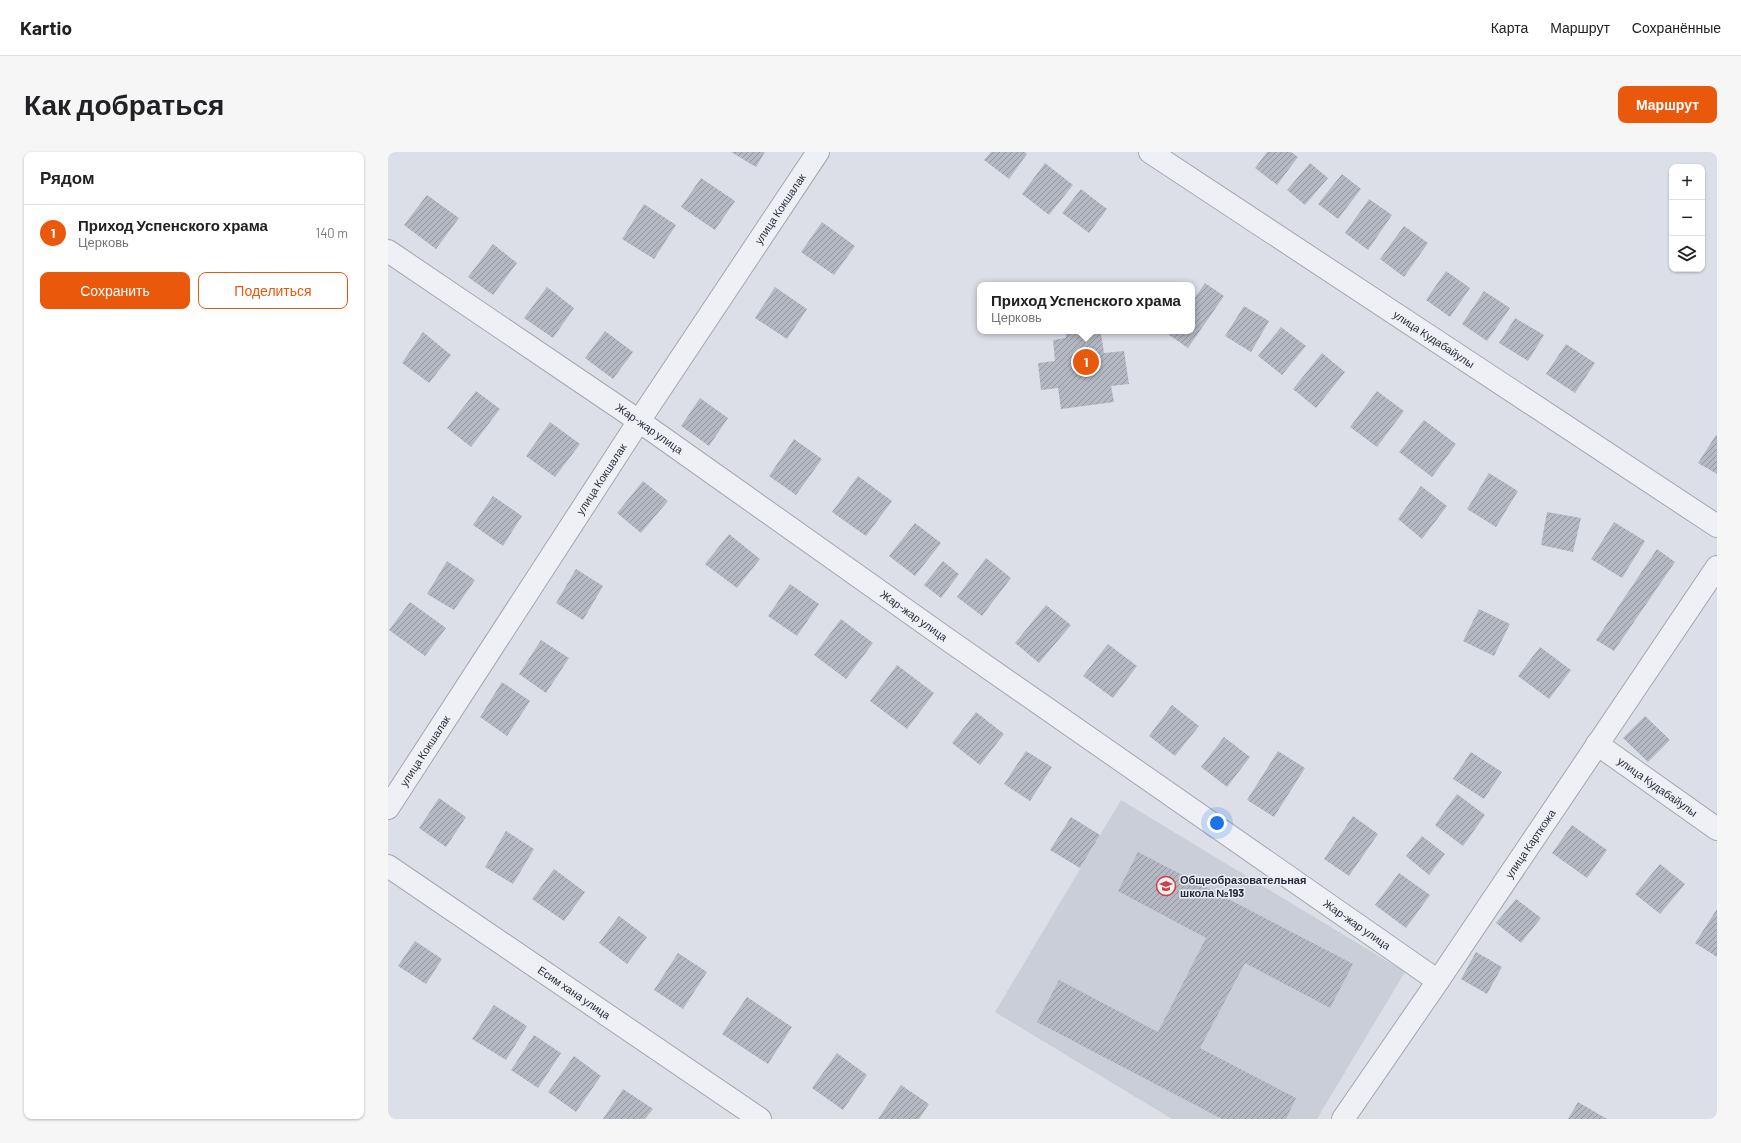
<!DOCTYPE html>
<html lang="ru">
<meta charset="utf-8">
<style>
body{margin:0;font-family:Barlow,sans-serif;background:#f6f6f6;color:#202124}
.controls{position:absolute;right:12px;top:12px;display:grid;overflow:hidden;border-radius:8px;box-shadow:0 1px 3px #0004}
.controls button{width:36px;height:36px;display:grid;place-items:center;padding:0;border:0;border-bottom:1px solid #e0e0e0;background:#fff;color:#202124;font:20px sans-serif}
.you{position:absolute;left:829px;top:671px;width:14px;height:14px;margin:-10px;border:3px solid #fff;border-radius:50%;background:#1a73e8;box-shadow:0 0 0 6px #1a73e833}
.badge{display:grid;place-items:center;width:26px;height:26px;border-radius:50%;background:#ea580c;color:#fff;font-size:13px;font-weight:700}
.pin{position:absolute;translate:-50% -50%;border:2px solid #fff;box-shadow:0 1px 4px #0006}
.popup{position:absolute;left:589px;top:130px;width:218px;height:52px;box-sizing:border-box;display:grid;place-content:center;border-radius:8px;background:#fff;filter:drop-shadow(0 1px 3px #0005);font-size:13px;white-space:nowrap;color:#757577}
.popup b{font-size:15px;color:#202124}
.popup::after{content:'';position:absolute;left:50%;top:100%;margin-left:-8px;border:8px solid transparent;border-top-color:#fff}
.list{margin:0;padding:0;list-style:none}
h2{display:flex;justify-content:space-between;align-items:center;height:52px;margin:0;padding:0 16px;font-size:17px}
h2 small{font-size:13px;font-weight:400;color:#757577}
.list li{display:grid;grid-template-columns:26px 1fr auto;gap:12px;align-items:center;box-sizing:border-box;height:56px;padding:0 16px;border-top:1px solid #e0e0e0}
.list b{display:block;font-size:15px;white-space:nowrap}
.list p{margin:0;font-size:13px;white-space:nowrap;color:#757577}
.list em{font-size:13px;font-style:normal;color:#757577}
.actions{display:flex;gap:8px;padding:12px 16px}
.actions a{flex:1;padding:9px 0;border:1px solid #ea580c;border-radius:8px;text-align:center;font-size:14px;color:#ea580c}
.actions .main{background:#ea580c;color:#fff}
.icon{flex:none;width:22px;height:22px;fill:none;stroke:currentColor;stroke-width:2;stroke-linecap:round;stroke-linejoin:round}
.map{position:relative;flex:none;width:1329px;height:967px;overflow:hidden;border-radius:8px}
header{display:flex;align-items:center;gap:24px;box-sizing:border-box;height:56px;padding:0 20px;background:#fff;border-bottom:1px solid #e0e0e0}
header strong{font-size:19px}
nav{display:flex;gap:22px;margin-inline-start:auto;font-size:14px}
.intro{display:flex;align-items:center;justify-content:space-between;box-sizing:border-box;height:96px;padding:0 24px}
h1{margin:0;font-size:28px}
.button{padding:10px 18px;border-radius:8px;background:#ea580c;color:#fff;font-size:14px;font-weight:700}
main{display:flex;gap:24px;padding:0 24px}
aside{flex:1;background:#fff;border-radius:8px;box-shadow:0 1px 3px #0004}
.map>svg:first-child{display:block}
.built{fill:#caced9}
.building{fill:url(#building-hatch)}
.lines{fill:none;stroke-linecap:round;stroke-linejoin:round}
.street-casing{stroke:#a2a6b1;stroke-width:24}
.street{stroke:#eff0f5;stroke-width:22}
.labels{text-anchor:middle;stroke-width:3;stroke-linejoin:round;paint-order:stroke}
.street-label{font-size:11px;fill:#262c3d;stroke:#eceef4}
.poi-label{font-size:11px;font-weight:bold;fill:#262c3d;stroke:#eceef4;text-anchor:start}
</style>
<header>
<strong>Kartio</strong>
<nav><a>Карта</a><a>Маршрут</a><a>Сохранённые</a></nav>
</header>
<div class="intro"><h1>Как добраться</h1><a class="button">Маршрут</a></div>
<main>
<aside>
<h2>Рядом<small></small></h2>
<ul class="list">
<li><span class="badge">1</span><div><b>Приход Успенского храма</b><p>Церковь</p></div><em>140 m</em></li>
</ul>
<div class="actions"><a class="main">Сохранить</a><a>Поделиться</a></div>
</aside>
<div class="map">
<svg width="1329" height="967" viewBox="0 0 1329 967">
<defs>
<pattern id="building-hatch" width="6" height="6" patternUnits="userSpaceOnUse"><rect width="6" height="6" fill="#b4b8c3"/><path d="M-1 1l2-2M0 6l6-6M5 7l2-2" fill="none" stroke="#9296a0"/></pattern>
</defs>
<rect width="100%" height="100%" fill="#dcdfe7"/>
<path class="built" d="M733,648l284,172 -88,147h-145l-177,-107z"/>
<path class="building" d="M343,0h34l-9,15z
M603,0h34l2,2 -18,25 -25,-19z
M879,0h24l7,5 -21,28 -22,-17z
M657,11l28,22 -24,30 -27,-21z
M922,11l18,15 -23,27 -18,-15z
M954,22l19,15 -23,30 -20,-15z
M313,26l34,23 -20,29 -34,-23z
M693,37l26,20 -18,24 -27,-20z
M39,43l32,23 -23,31 -32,-24z
M981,47l23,16 -24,35 -23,-17z
M256,52l32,21 -22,34 -32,-20z
M434,70l33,24 -21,29 -33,-23z
M1016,74l24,17 -24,34 -24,-18z
M105,92l24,19 -24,32 -25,-18z
M1058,119l24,17 -20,29 -24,-17z
M817,131l19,13 -36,52 -19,-13 2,-4h21v-29z
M159,135l27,21 -21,30 -29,-20z
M387,135l32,22 -20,30 -32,-21z
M1096,139l26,17 -23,33 -25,-17z
M856,154l25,15 -18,31 -26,-16z
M1127,166l29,17 -16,26 -29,-18z
M893,175l25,19 -24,29 -24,-19z
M217,179l28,21 -20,27 -28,-21z
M678,179h16l1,5 18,-3 3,20 20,-2 5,33 -18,2 3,16 -53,7 -3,-21 -17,2 -3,-27 17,-2 -2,-21 13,-2z
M35,180l28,23 -22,28 -27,-20z
M1178,192l29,19 -20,30 -29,-19z
M934,201l23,19 -29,36 -23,-19z
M88,239l24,18 -29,38 -24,-19z
M989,239l27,20 -27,36 -27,-20z
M312,246l28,20 -19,28 -28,-20z
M1036,268l32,24 -24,33 -33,-25z
M162,270l30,22 -25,33 -29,-21z
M1328,283h1v39l-19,-11z
M406,287l28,20 -26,36 -27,-19z
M1101,321l29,18 -22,36 -29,-18z
M470,324l34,25 -26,35 -34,-24z
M255,329l25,20 -27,32 -24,-20z
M1033,334l26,20 -25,33 -24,-20z
M105,344l29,20 -19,30 -30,-21z
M1159,360l34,6 -8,34 -32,-7z
M1226,370l31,19 -23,37 -31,-19z
M527,371l26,20 -26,33 -26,-20z
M341,382l31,25 -23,29 -32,-24z
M1269,397l18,13 -61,89 -18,-11z
M598,406l25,20 -29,38 -25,-19z
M59,409l28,19 -21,30 -27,-16z
M555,409l16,13 -18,24 -17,-13z
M188,417l27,17 -20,34 -27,-17z
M402,432l29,20 -22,32 -29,-20z
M22,450l36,26 -21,28 -36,-26z
M658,453l25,20 -32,38 -24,-20z
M1091,457l31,15 -16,32 -31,-15z
M453,467l32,24 -27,36 -32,-24z
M153,488l28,18 -23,35 -27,-19z
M720,492l29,22 -24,32 -30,-22z
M1152,495l31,23 -22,29 -31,-23z
M509,513l37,28 -27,36 -37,-28z
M114,530l28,19 -23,35 -27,-19z
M784,553l27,21 -24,30 -26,-20z
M588,560l28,22 -24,31 -28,-22z
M1257,564l25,24 -22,22 -25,-24z
M836,585l26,20 -23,30 -26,-20z
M638,599l26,16 -22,34 -26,-17z
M890,599l27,17 -31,49 -27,-17z
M1083,600l31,20 -18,27 -31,-20z
M1069,642l28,21 -22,31 -28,-21z
M51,646l27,19 -20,30 -27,-19z
M965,664l25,18 -29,42 -25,-17z
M683,665l29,18 -20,33 -30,-18z
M1184,673l35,25 -20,28 -35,-25z
M118,679l28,18 -21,35 -28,-17z
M1034,684l23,18 -16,21 -23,-19z
M750,700l215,112 -23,44 -85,-45 -45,85 96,50 -10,21h-64l-185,-97 22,-42 99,52 48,-94 -88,-47z
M1272,712l25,20 -25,30 -25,-20z
M166,717l31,23 -21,29 -32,-22z
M1011,721l31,22 -24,33 -31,-23z
M1128,747l25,19 -20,25 -25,-20z
M1329,757v48l-22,-14z
M231,764l28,21 -20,27 -28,-21z
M27,789l27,18 -16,25 -28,-18z
M1088,800l26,15 -15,27 -26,-15z
M290,801l29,19 -24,37 -29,-19z
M359,845l45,30 -24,37 -46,-30z
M106,853l33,21 -21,34 -34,-21z
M146,883l27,18 -23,35 -27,-18z
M449,901l30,22 -24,35 -31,-22z
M186,904l27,20 -25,36 -28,-20z
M513,933l28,19 -10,15h-41z
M235,937l30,20 -8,10h-42z
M1190,950l29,17h-39z"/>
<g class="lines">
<defs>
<g id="street">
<path id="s1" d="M762,0l567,374"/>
<path id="s2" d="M0,99l251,170 305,216 494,344"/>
<path id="s3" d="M1209,592l120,85"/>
<path id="s4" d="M0,656l251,-387 179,-269"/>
<path id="s5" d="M0,714l372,253"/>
<path id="s6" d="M955,967l95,-138 279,-414"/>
</g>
</defs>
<use href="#street" class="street-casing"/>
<use href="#street" class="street"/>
</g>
<defs>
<symbol id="school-ring" viewBox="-11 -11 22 22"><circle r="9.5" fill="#eceef4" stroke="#cf3e45" stroke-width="1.5"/><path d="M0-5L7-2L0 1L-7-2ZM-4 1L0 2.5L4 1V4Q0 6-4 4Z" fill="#cf3e45"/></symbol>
</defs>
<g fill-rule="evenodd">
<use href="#school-ring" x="767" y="723" width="22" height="22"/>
</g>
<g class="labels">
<g class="street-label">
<text dy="4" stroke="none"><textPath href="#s4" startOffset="716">улица Кокшалак</textPath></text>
<text dy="4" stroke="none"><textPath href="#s1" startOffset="340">улица Кудабайулы</textPath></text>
<text dy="4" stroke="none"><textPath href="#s2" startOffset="316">Жар-жар улица</textPath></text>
<text dy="4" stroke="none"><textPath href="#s4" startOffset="392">улица Кокшалак</textPath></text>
<text dy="4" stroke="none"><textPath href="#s2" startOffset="640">Жар-жар улица</textPath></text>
<text dy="4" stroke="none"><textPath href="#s4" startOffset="68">улица Кокшалак</textPath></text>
<text dy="4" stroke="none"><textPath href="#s3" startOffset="74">улица Кудабайулы</textPath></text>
<text dy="4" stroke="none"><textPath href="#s6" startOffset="333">улица Карткожа</textPath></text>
<text dy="4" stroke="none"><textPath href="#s2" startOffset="1180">Жар-жар улица</textPath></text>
<text dy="4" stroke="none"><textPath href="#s5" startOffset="225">Есим хана улица</textPath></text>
</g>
<g class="poi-label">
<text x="792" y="732">Общеобразовательная<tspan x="792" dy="13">школа №193</tspan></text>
</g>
</g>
</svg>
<div class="controls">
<button>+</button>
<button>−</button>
<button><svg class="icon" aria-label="layers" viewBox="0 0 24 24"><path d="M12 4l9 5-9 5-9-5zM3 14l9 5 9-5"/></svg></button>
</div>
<div class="you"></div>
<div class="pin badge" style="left:698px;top:210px">1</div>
<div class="popup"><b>Приход Успенского храма</b>Церковь</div>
</div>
</main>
